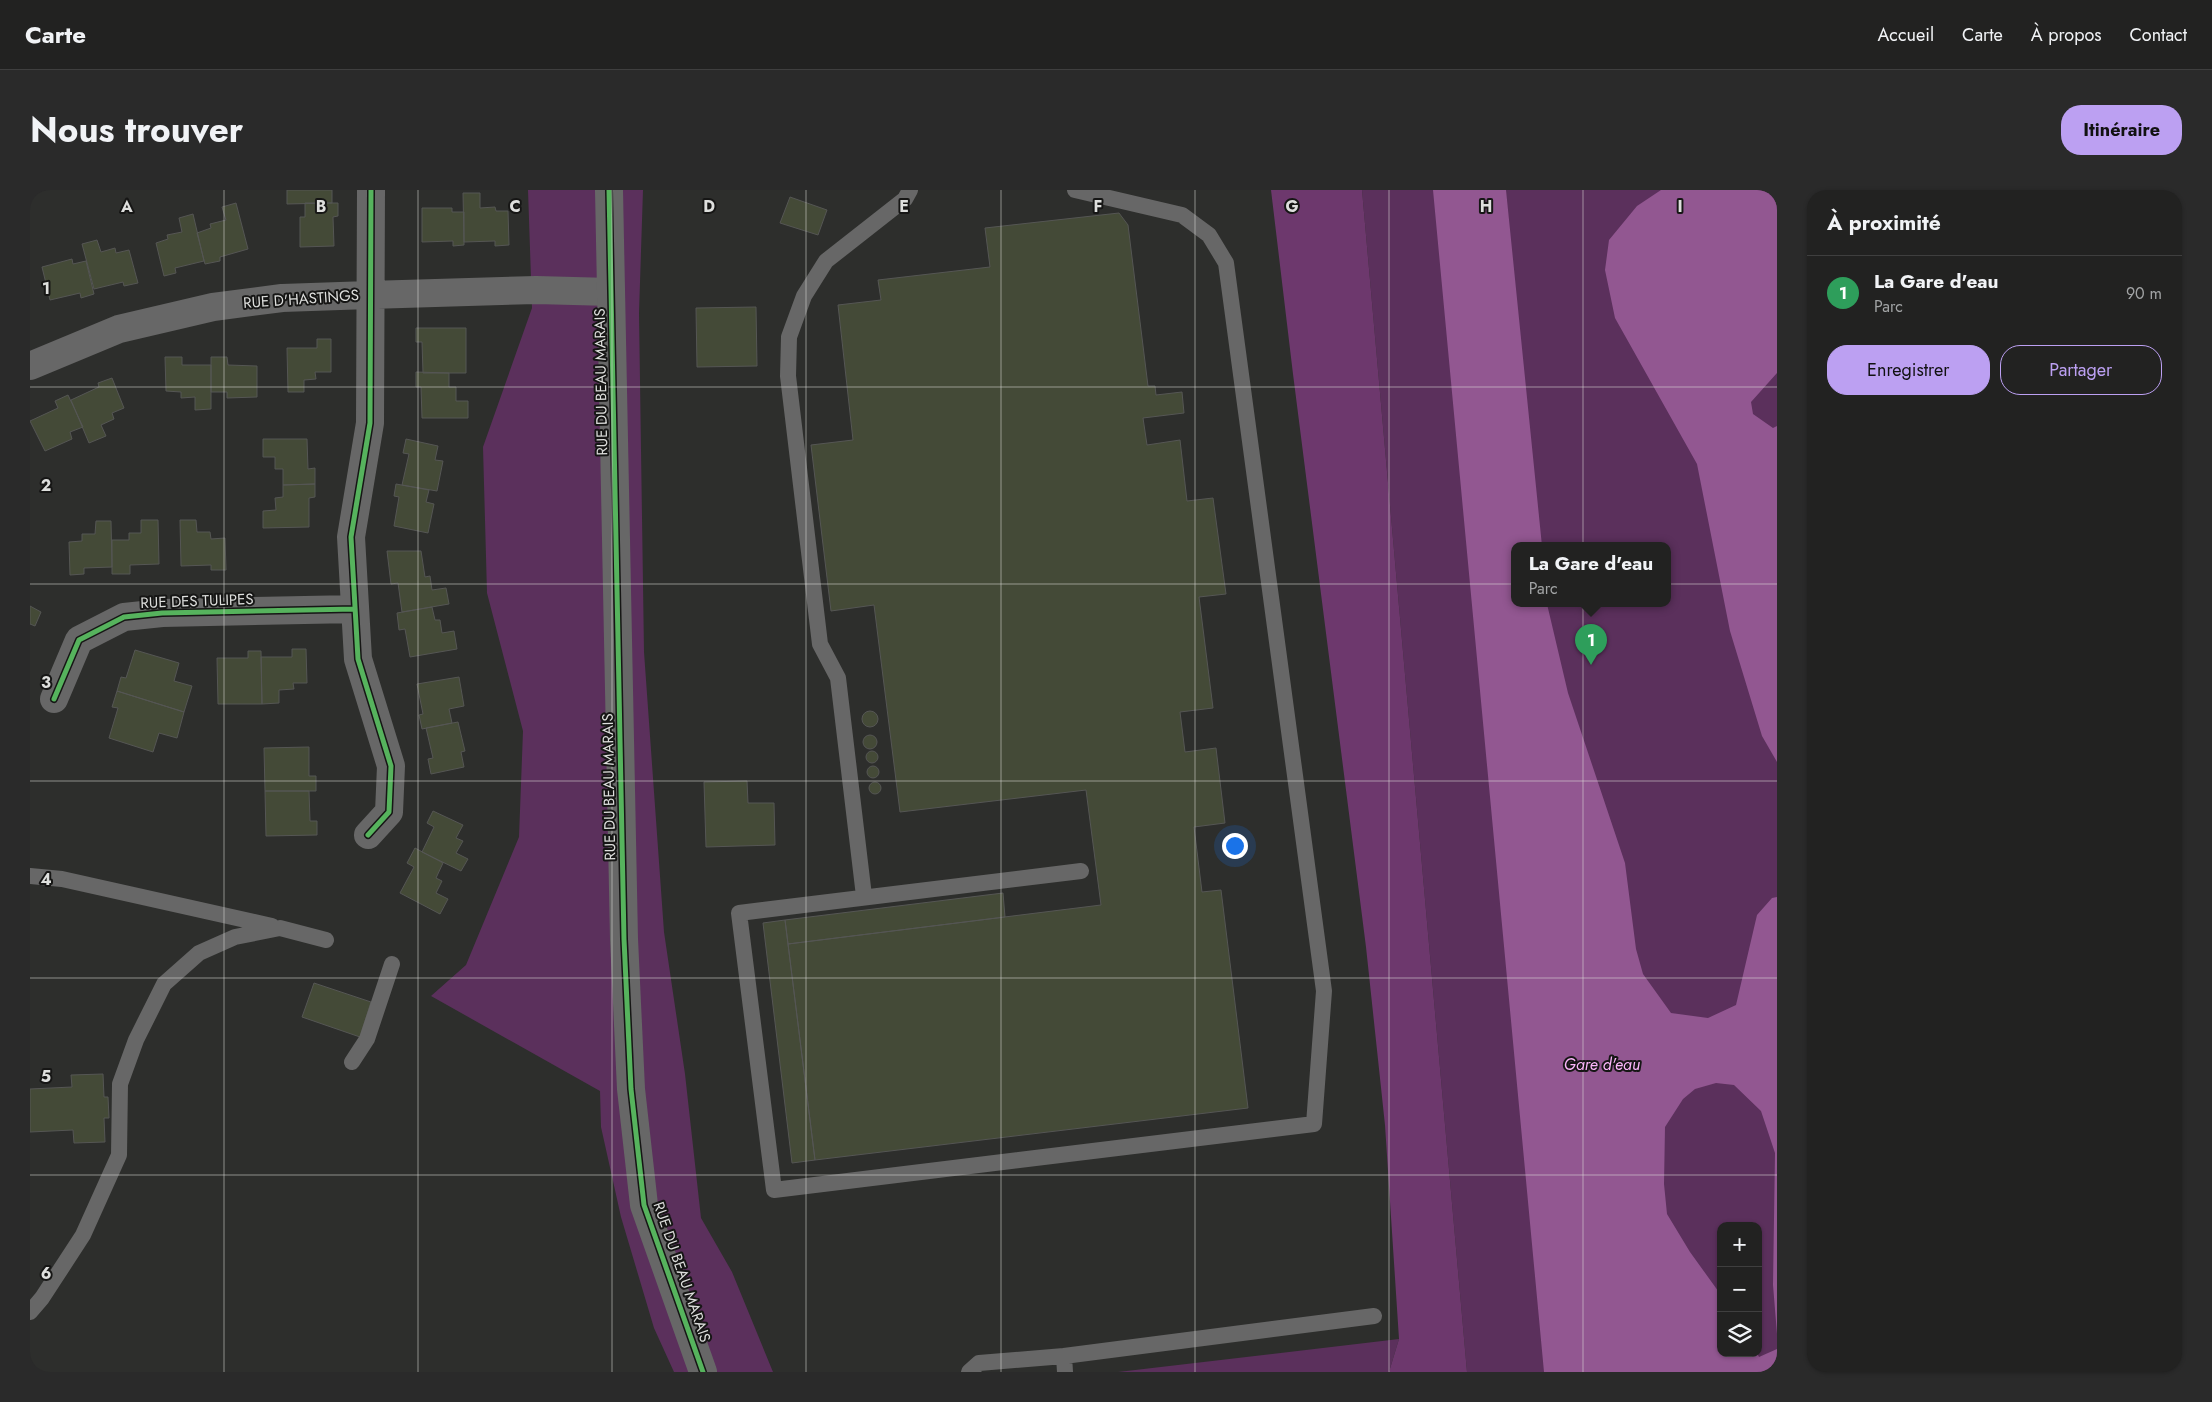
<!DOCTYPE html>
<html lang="fr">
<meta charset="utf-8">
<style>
body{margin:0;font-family:Jost,sans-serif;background:#2a2a2a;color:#f1f3f6}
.controls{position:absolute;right:15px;bottom:15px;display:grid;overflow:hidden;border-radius:10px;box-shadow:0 1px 4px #0004}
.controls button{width:45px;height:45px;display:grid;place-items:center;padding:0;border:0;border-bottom:1px solid #3f3f3f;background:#222221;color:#f1f3f6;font:25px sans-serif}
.you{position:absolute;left:1204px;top:655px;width:18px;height:18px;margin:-12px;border:4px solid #fff;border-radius:50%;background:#1a73e8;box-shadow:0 0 0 8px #1a73e833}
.badge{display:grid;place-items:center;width:32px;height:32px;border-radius:50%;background:#bca0f2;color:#fff;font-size:16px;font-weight:700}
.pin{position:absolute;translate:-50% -41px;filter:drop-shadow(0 1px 2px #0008)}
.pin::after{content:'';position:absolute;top:26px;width:18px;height:15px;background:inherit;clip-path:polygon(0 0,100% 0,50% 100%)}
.popup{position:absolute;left:1481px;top:352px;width:160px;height:65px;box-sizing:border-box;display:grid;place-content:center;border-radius:10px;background:#222221;filter:drop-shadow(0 1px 4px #0005);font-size:16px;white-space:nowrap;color:#a2a4a5}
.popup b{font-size:19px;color:#f1f3f6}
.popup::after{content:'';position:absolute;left:50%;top:100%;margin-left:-10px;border:10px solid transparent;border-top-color:#222221}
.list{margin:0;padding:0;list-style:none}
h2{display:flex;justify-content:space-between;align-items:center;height:65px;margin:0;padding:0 20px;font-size:21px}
h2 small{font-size:16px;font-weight:400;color:#a2a4a5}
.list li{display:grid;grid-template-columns:32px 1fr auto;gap:15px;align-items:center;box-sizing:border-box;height:75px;padding:0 20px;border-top:1px solid #3f3f3f}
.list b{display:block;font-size:19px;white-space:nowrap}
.list p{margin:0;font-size:16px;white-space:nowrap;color:#a2a4a5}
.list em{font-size:16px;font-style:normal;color:#a2a4a5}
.actions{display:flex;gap:10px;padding:15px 20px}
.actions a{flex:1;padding:11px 0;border:1px solid #bca0f2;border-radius:20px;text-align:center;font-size:18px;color:#bca0f2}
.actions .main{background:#bca0f2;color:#111}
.icon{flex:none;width:28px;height:28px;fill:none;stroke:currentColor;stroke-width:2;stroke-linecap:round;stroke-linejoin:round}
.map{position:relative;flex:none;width:1747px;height:1182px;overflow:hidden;border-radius:20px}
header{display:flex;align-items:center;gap:30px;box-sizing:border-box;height:70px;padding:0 25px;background:#222221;border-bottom:1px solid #3f3f3f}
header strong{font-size:24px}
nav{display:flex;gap:28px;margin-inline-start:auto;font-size:18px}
.intro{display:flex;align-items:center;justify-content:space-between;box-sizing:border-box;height:120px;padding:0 30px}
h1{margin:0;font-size:35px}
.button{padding:12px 22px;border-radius:20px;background:#bca0f2;color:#111;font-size:18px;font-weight:700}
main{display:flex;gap:30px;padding:0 30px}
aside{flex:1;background:#222221;border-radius:20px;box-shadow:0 1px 4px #0004}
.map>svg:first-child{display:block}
.green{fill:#5b305c;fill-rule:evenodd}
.forest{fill:#6d386d}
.water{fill:#925791}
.building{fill:#444a37;stroke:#555654}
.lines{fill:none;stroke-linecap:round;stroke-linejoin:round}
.service{stroke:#676767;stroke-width:16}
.minor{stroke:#676767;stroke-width:28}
.tertiary{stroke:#676767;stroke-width:28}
.cycleway-casing{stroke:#161615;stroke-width:8}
.cycleway{stroke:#56b35d;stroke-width:5}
.grid{fill:none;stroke:#dedfdd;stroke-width:1;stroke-opacity:0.55}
.labels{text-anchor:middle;stroke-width:4;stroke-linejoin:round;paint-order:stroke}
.street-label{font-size:15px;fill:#dedfdd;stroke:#161615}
.water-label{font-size:16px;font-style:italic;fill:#fdb7fc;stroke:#161615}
.grid-label{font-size:16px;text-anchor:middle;font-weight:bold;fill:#dedfdd;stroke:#161615;stroke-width:4;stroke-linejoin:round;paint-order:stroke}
</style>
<header>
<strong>Carte</strong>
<nav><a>Accueil</a><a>Carte</a><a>À propos</a><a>Contact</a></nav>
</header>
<div class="intro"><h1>Nous trouver</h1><a class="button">Itinéraire</a></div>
<main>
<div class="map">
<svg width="1747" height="1182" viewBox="0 0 1747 1182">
<rect width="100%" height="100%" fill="#2d2e2c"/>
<path class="green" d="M498,0h115l-4,123 5,339 20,280 21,142 16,144 31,54 41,100h-99l-20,-44 -33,-111 -20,-90 -1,-36 -169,-95 35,-31 53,-128 4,-106 -36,-138 -4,-146 49,-139z
M1332,0h415v1182h-310zM1485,356h152v58h-152zM1691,1036h37v127h-37z
M1369,1149l-10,33h-271z"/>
<path class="forest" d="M1241,0h91l105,1182h-78l10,-33 -14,-214 -19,-178 -73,-573z"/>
<path class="water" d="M1403,0h73l36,356h-27v58h32l21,89 57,170 11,86 7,25 28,39 37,5 28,-13 21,-90 15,-17 5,-1v437l-4,-49 2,-132 -14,-42 -27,-26 -18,-2 -21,6 -12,10 -18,28 -1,57 3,30 23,38 31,43v58h36l2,4 18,-8v23h-233z
M1631,0h116v183l-26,29 2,12 20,14 4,-2v336l-15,-26 -32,-105 -33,-167 -82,-146 -10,-48 4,-30 28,-34z"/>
<path class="building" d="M257,0h45v13l-45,1z
M433,3h17v15l15,-1 1,4h12l1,34 -14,1v-5l-31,1z
M760,7l37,13 -9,25 -38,-12z
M206,13l12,46 -28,8v4l-15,3 -8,-31 14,-5 -1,-4 16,-4 -4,-13z
M275,13h33v13l-5,1 1,29 -34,1v-30h5z
M392,18h30v4h12v33l-11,1v-5l-31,1z
M1089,23l9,12 20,161h7l1,9 26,-3 2,21 -41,5 4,27 33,-5 7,61 26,-3 13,96 -27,3 14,111 -33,4 5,40 31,-4 9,75 -31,4 8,65 19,-2 27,218 -433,52 -27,-216 313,-39 -15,-115 -186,22 -26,-207 -43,6 -20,-166 42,-5 -15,-135 43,-5 -3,-20 112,-13 -5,-39z
M163,24l11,47 -29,7 1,5 -12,3 -8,-33 12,-4 -1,-4 15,-3 -3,-14z
M67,50l4,12 14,-4 1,5 13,-3 9,33 -14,3 -1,-4 -29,7 -12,-45z
M42,69l1,5 13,-3 8,33 -13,4 -1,-5 -30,7 -8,-33z
M726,117l1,59 -60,1 -1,-59z
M386,138h50v45h-43l-1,-31h-6z
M287,149h14v33h-16l1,7 -12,1v12h-16l-1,-44h30z
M135,167h17v8h29v44l-16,1v-13l-14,1v-6l-15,-1z
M181,167h16l1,8 29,1v31l-30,1v-6h-16z
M386,182l33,1v14h7v14h12v17h-46l-1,-31h-5z
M82,188l12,30 -12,5 2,6 -13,6 5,11 -17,7 -18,-43 28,-13 -1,-4z
M38,205l15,32 -13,5 2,7 -27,12 -15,-30 28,-13 -3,-7z
M233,249h44l1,30 7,-1v16l-32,1v-16h-8v-12h-12z
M376,249l32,7 -3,14 8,1 -6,30 -35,-6 7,-31 -6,-1z
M285,294v13l-6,1v29l-46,1v-17l13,-1 -1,-12 8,-1v-12z
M366,294l33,6 -3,12 8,2 -6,29 -34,-7 5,-29 -5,-1z
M111,330h17l1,44 -29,1v9h-18v-34h17v-7h12z
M150,330h16l1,12h13l1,7 14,-1 1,32h-15v-5l-30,1z
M66,331h15l1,46 -28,1v6l-14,1 -1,-33 13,-1v-7h13z
M357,361h34l4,26 5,-1 2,14 14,-2 3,16 -47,8 -4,-29 -7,1z
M0,416l11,6 -6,14 -5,-2z
M402,417l3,13h5l2,13 12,-2 3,18 -47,8 -5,-28 -6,1 -2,-17z
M262,459h14l1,34h-14l1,6 -15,1v13l-17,1 -1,-47h31z
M105,460l44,13 -5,18 18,5 -8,26 -67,-21 4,-14 5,1z
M218,461h13l1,53h-44l-1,-46h31z
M429,487l5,29 -15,3 3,14 -30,6 -3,-14 4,-1 -6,-30z
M87,501l67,21 -7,26 -18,-5 -6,19 -44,-14 9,-30 -6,-1z
M832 529a8 8 0 1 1 16 0a8 8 0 1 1-16 0Z
M428,532l7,29 -4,1 3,15 -33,7 -3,-15 5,-1 -7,-30z
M833 552a7 7 0 1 1 14 0a7 7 0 1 1-14 0Z
M279,557v29h7v15h-51l-1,-43z
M836 567a6 6 0 1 1 12 0a6 6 0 1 1-12 0Z
M837 582a6 6 0 1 1 12 0a6 6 0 1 1-12 0Z
M717,591l1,22h26l1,42 -69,2 -2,-65z
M839 598a6 6 0 1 1 12 0a6 6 0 1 1-12 0Z
M235,601h44l1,30h7v14l-51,1z
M403,621l30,14 -7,13 7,3 -7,12 12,6 -7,12 -39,-19 12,-25 -7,-4z
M385,658l28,15 -7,15 6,3 -6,12 12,6 -8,15 -40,-21 14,-26 -7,-4z
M973,703l2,24 -217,27 -3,-24z
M755,730l30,240 -23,3 -29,-240z
M284,793l57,19 -11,35 -58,-20z
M73,884l1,23h4l1,21h-5l1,24 -31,1 -1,-13 -43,2v-43l42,-2 -1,-12z"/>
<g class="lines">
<path class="service" d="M1045,0l107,25 27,20 17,28 98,728 -10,133 -540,66 -35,-277 342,-42
M0,686l32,3 210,47
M834,706l-26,-218 -18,-34 -32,-268 1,-39 15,-41 22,-35 79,-62 5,-9
M322,872l15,-23 25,-75
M0,1122l12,-14 41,-63 36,-80 1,-71 16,-44 28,-56 35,-31 36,-16 45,-9 46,12
M1034,1166l310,-40
M939,1182l10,-9 85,-7 1,16"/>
<path class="minor" d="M0,176l89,-37 94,-22 69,-9 87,-3 167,-5 75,2
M24,509l25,-59 45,-23 38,-4 193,-4
M338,645l21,-23 2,-46 -33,-107 -7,-122 19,-114 1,-233"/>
<path class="tertiary" d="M579,0l15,749 7,150 13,116 59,167"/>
<defs>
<path id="cycleway" d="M579,0l15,749 7,150 13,116 59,167
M24,509l25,-59 45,-23 38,-4 193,-4
M338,645l21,-23 2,-46 -33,-107 -7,-122 19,-114 1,-233"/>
</defs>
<use href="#cycleway" class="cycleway-casing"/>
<use href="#cycleway" class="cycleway"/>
</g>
<path class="grid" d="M194,0v1182M388,0v1182M582,0v1182M776,0v1182M971,0v1182M1165,0v1182M1359,0v1182M1553,0v1182M0,197h1747M0,394h1747M0,591h1747M0,788h1747M0,985h1747"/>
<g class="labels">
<g class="street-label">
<text transform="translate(271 109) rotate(-4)" y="5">RUE D'HASTINGS</text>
<text transform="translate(571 192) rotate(-91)" y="5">RUE DU BEAU MARAIS</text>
<text transform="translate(167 411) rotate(-2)" y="5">RUE DES TULIPES</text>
<text transform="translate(579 597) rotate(-91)" y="5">RUE DU BEAU MARAIS</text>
<text transform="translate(652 1082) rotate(71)" y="5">RUE DU BEAU MARAIS</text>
</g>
<g class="water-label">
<text x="1572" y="880">Gare d'eau</text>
</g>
</g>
<g class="grid-label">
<text x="97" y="22">A</text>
<text x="291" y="22">B</text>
<text x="485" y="22">C</text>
<text x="679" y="22">D</text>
<text x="874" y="22">E</text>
<text x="1068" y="22">F</text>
<text x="1262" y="22">G</text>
<text x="1456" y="22">H</text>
<text x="1650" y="22">I</text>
<text x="16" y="104">1</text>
<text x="16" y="301">2</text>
<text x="16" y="498">3</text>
<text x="16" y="695">4</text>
<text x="16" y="892">5</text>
<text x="16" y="1089">6</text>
</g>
</svg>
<div class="controls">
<button>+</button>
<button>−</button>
<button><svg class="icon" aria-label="layers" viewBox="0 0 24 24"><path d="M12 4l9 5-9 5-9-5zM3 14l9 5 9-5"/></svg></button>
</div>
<div class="you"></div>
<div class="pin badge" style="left:1561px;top:475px;background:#2e9e5b">1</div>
<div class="popup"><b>La Gare d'eau</b>Parc</div>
</div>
<aside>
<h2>À proximité<small></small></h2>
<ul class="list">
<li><span class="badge" style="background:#2e9e5b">1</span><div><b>La Gare d'eau</b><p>Parc</p></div><em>90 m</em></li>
</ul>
<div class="actions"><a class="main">Enregistrer</a><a>Partager</a></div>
</aside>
</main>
